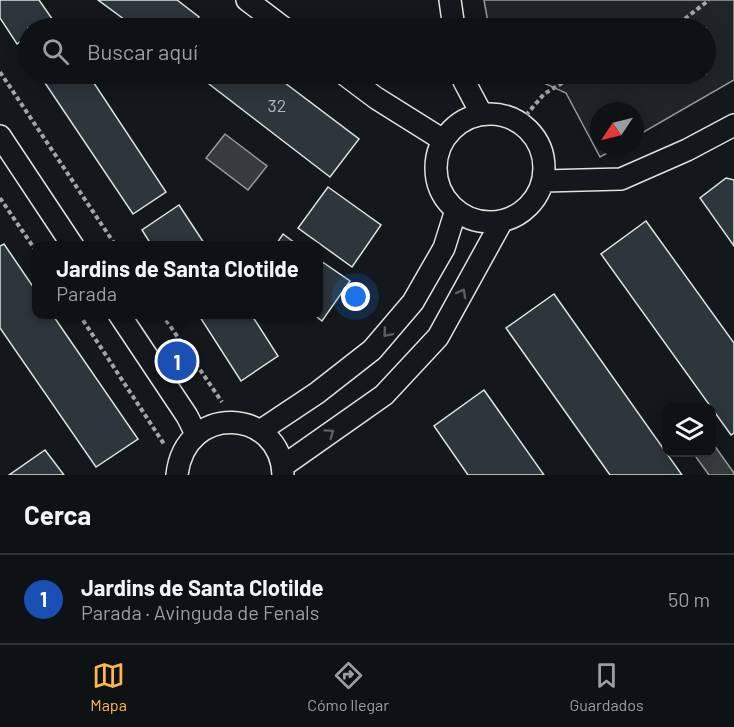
<!DOCTYPE html>
<html lang="es">
<meta charset="utf-8">
<style>
body{margin:0;font-family:Barlow,sans-serif;background:#1d2022;color:#f1f3f6}
.controls{position:absolute;right:18px;bottom:18px;display:grid;overflow:hidden;border-radius:12px;box-shadow:0 3px 15px #0003}
.controls button{width:54px;height:54px;display:grid;place-items:center;padding:0;border:0;border-bottom:2px solid #2f3234;background:#0f1215;color:#f1f3f6;font:30px sans-serif}
.compass{position:absolute;left:590px;top:102px;width:54px;height:54px;border-radius:50%;background:#0f1215;box-shadow:0 3px 15px #0003;rotate:235deg}
.you{position:absolute;left:356px;top:297px;width:21px;height:21px;margin:-15px;border:4px solid #fff;border-radius:50%;background:#1a73e8;box-shadow:0 0 0 9px #1a73e833}
.badge{display:grid;place-items:center;width:39px;height:39px;border-radius:50%;background:#ffb74d;color:#fff;font-size:20px;font-weight:700}
.pin{position:absolute;translate:-50% -50%;border:3px solid #fff;box-shadow:0 2px 6px #0006}
.popup{position:absolute;left:32px;top:241px;width:291px;height:78px;box-sizing:border-box;display:grid;place-content:center;border-radius:12px;background:#0f1215;filter:drop-shadow(0 2px 4px #0005);font-size:20px;white-space:nowrap;color:#9b9ea0}
.popup b{font-size:22px;color:#f1f3f6}
.popup::after{content:'';position:absolute;left:50%;top:100%;margin-left:-12px;border:12px solid transparent;border-top-color:#0f1215}
.list{margin:0;padding:0;list-style:none}
h2{display:flex;justify-content:space-between;align-items:center;height:78px;margin:0;padding:0 24px;font-size:26px}
h2 small{font-size:20px;font-weight:400;color:#9b9ea0}
.list li{display:grid;grid-template-columns:39px 1fr auto;gap:18px;align-items:center;box-sizing:border-box;height:90px;padding:0 24px;border-top:2px solid #2f3234}
.list b{display:block;font-size:22px;white-space:nowrap}
.list p{margin:0;font-size:20px;white-space:nowrap;color:#9b9ea0}
.list em{font-size:20px;font-style:normal;color:#9b9ea0}
.icon{flex:none;width:33px;height:33px;fill:none;stroke:currentColor;stroke-width:2;stroke-linecap:round;stroke-linejoin:round}
.map{position:relative;flex:none;width:734px;height:475px;overflow:hidden}
.search{position:absolute;background:#0f1215;box-shadow:0 3px 15px #0003;left:18px;right:18px;top:18px;height:66px;display:flex;align-items:center;gap:15px;box-sizing:border-box;padding:0 21px;border-radius:33px;color:#9b9ea0;font-size:22px}
.sheet{height:168px;background:#0f1215}
nav{display:flex;justify-content:space-around;align-items:center;box-sizing:border-box;height:84px;border-top:2px solid #2f3234;background:#0f1215;font-size:16px;color:#9b9ea0}
nav a{display:grid;justify-items:center;gap:3px}
nav .on{color:#ffb74d}
.map>svg:first-child{display:block}
.green{fill:#202428;stroke:#939e99;stroke-width:1.5}
.water{fill:#363b3e;stroke:#939e99;stroke-width:1.5}
.building{fill:#2c363c;stroke:#d8e6dc;stroke-width:1.5}
.lines{fill:none;stroke-linecap:round;stroke-linejoin:round}
.street-casing{stroke:#d8e6dc;stroke-width:24}
.path{stroke:#9da8a2;stroke-width:4;stroke-dasharray:4.5 3;stroke-linecap:butt}
.street{stroke:#14181c;stroke-width:21}
.oneway{stroke:#59605f}
.labels{text-anchor:middle;stroke-width:4.5;stroke-linejoin:round;paint-order:stroke}
.number-label{font-size:18px;fill:#adbab4}
</style>
<div class="map">
<svg width="734" height="475" viewBox="0 0 734 475">
<rect width="100%" height="100%" fill="#14181c"/>
<path class="green" d="M484,0h250v80l-99,57v-26h-36v36h19l-18,10 -34,-64 -42,-19h182v-46h-217z"/>
<path class="water" d="M225,134l42,32 -19,24 -42,-32z
M714,445l20,28 -1,2h-24l-13,-18 7,-4 9,-1v-6z"/>
<path class="building" d="M0,0h39l14,20 -13,8h-12v8l-11,8 -17,-26z
M98,0h79l22,17 -8,11h-55z
M39,74h49l78,118 -33,22z
M196,74h77l86,65 -29,38z
M726,178l8,2v66l-34,-48z
M328,187l53,38 -29,42 -54,-39z
M179,205l27,41h-54l-10,-16z
M646,221l88,122v90l-3,2 -130,-181z
M283,234l16,12h-24z
M4,244l32,47v23h16l86,125 -42,28 -96,-139v-82z
M318,259l32,22 -28,40 -9,-7h5z
M554,294l128,181h-72l-104,-147z
M198,314h53l27,42 -37,25z
M484,390l60,85h-76l-34,-49z
M45,450l19,25h-55z"/>
<g class="lines">
<defs>
<path id="street" d="M247,0l37,28
M450,0l4,28
M344,74l32,24 67,42
M463,74l1,7 17,32
M436 168a54 54 0 1 1 108 0a54 54 0 1 1-108 0Z
M0,136l73,110
M544,181l77,-2 66,-29 47,-25
M119,314l68,102 9,18
M260,431l57,-38 55,-43 41,-48 31,-54 12,-38
M283,466l101,-71 54,-58 64,-116
M177,475c8,-73 104,-67 106,0"/>
</defs>
<use href="#street" class="street-casing"/>
<path class="path" d="M673,28l36,-28
M0,72l116,174
M521,121l23,-27 33,-20
M0,198l36,53
M79,314l85,130
M162,314l60,88"/>
<use href="#street" class="street"/>
</g>
<defs><path id="oneway-chevron" d="M-2-3.5L2.5 0L-2 3.5" fill="none" stroke-width="1.6" stroke-linecap="round" stroke-linejoin="round" transform="scale(1.5)"/></defs>
<g class="oneway">
<use href="#oneway-chevron" transform="translate(462 293) rotate(-61)"/>
<use href="#oneway-chevron" transform="translate(387 333) rotate(130)"/>
<use href="#oneway-chevron" transform="translate(330 433) rotate(-35)"/>
</g>
<g class="labels">
<g class="number-label">
<text x="277" y="112">32</text>
</g>
</g>
</svg>
<div class="controls">
<button><svg class="icon" aria-label="layers" viewBox="0 0 24 24"><path d="M12 4l9 5-9 5-9-5zM3 14l9 5 9-5"/></svg></button>
</div>
<svg class="compass" viewBox="-18 -18 36 36"><path d="M0-13l5 13h-10z" fill="#e53935"/><path d="M0 13l5-13h-10z" fill="#9b9ea0"/></svg>
<div class="you"></div>
<div class="pin badge" style="left:177px;top:361px;background:#1a4fb4">1</div>
<div class="popup"><b>Jardins de Santa Clotilde</b>Parada</div>
<div class="search"><svg class="icon" aria-label="search" viewBox="0 0 24 24"><circle cx="10" cy="10" r="6"/><path d="M15 15l6 6"/></svg>Buscar aquí</div>
</div>
<section class="sheet">
<h2>Cerca<small></small></h2>
<ul class="list">
<li><span class="badge" style="background:#1a4fb4">1</span><div><b>Jardins de Santa Clotilde</b><p>Parada · Avinguda de Fenals</p></div><em>50 m</em></li>
</ul>
</section>
<nav>
<a class="on"><svg class="icon" aria-label="map" viewBox="0 0 24 24"><path d="M3 6l6-2 6 2 6-2v14l-6 2-6-2-6 2zM9 4v14M15 6v14"/></svg>Mapa</a>
<a><svg class="icon" aria-label="directions" viewBox="0 0 24 24"><path d="M12 3l9 9-9 9-9-9zM9 14v-3h6M13 9l2 2-2 2"/></svg>Cómo llegar</a>
<a><svg class="icon" aria-label="saved" viewBox="0 0 24 24"><path d="M7 4h10v16l-5-4-5 4z"/></svg>Guardados</a>
</nav>
